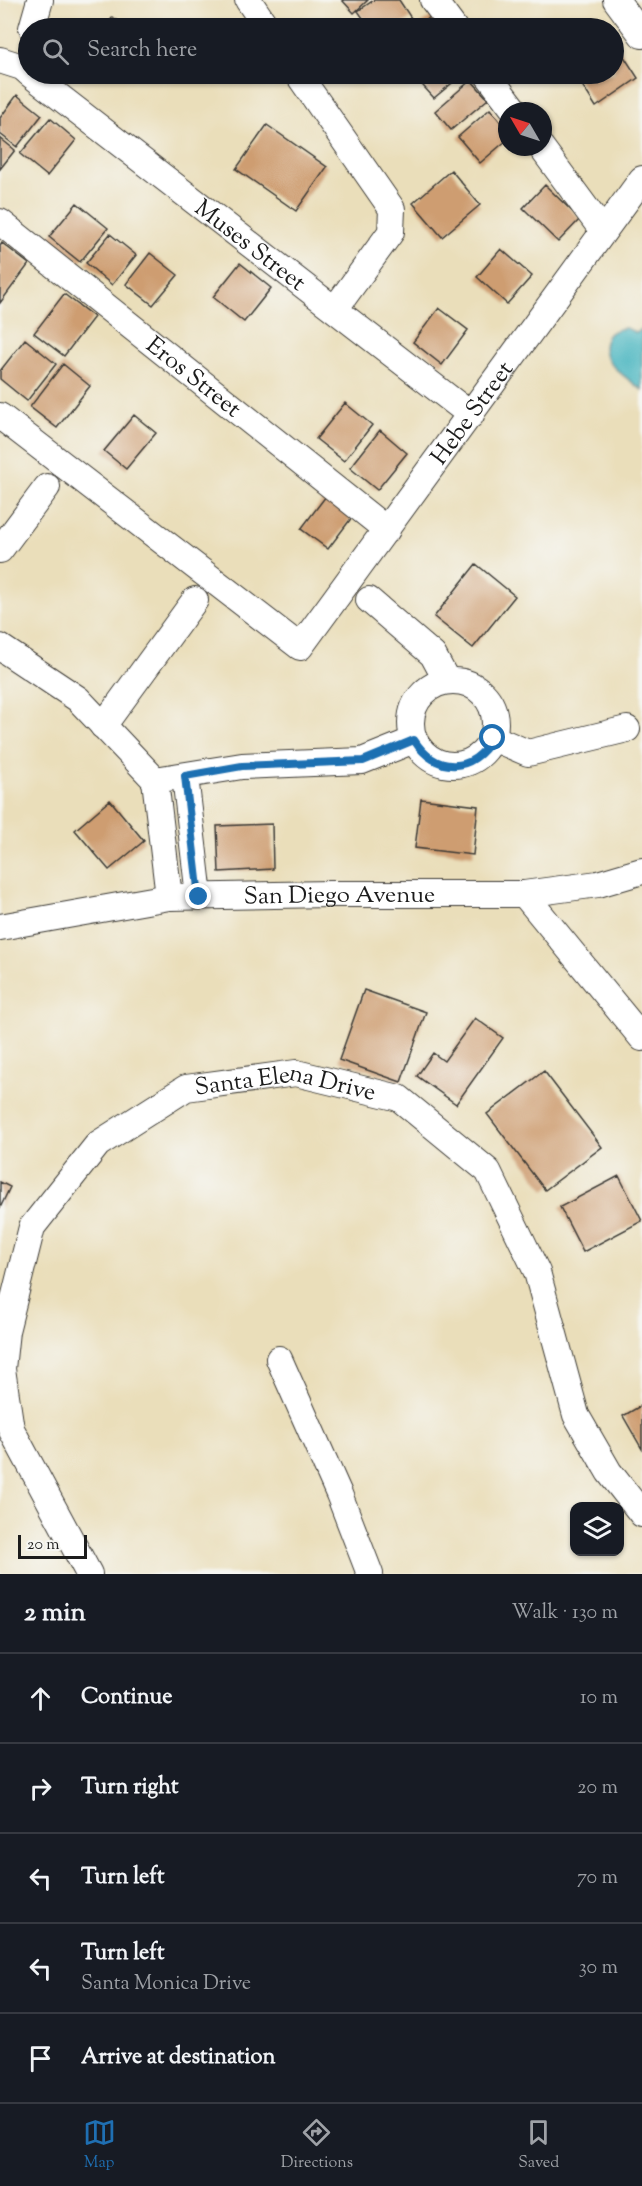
<!DOCTYPE html>
<meta charset="utf-8">
<style>
body{margin:0;font-family:"Sorts Mill Goudy",serif;background:#20242c;color:#f1f3f6}
.controls{position:absolute;right:18px;bottom:18px;display:grid;overflow:hidden;border-radius:12px;box-shadow:0 2px 4px #0004}
.controls button{width:54px;height:54px;display:grid;place-items:center;padding:0;border:0;border-bottom:2px solid #363941;background:#171b24;color:#f1f3f6;font:30px sans-serif}
.compass{position:absolute;left:498px;top:102px;width:54px;height:54px;border-radius:50%;background:#171b24;box-shadow:0 2px 4px #0004;rotate:309deg}
.scale{position:absolute;left:18px;bottom:15px;width:69px;box-sizing:border-box;padding-left:6px;border:3px solid #1c1c1c;border-top:0;font-size:16px;line-height:21px;white-space:nowrap;color:#1c1c1c;-webkit-text-stroke:4px #f6f6f2;paint-order:stroke}
.stop{position:absolute;width:18px;height:18px;margin:-14px;border:4px solid #1f6fb2;border-radius:50%;background:#fff}
.stop.end{background:#1f6fb2;border-color:#fff;box-shadow:0 2px 6px #0008}
.list{margin:0;padding:0;list-style:none}
h2{display:flex;justify-content:space-between;align-items:center;height:78px;margin:0;padding:0 24px;font-size:26px}
h2 small{font-size:20px;font-weight:400;color:#9ea1a6}
.list li{display:grid;grid-template-columns:39px 1fr auto;gap:18px;align-items:center;box-sizing:border-box;height:90px;padding:0 24px;border-top:2px solid #363941}
.list b{display:block;font-size:22px;white-space:nowrap}
.list p{margin:0;font-size:20px;white-space:nowrap;color:#9ea1a6}
.list em{font-size:20px;font-style:normal;color:#9ea1a6}
.icon{flex:none;width:33px;height:33px;fill:none;stroke:currentColor;stroke-width:2;stroke-linecap:round;stroke-linejoin:round}
.map{position:relative;flex:none;width:642px;height:1574px;overflow:hidden}
.search{position:absolute;background:#171b24;box-shadow:0 2px 4px #0004;left:18px;right:18px;top:18px;height:66px;display:flex;align-items:center;gap:15px;box-sizing:border-box;padding:0 21px;border-radius:33px;color:#9ea1a6;font-size:22px}
.sheet{height:528px;background:#171b24}
nav{display:flex;justify-content:space-around;align-items:center;box-sizing:border-box;height:84px;border-top:2px solid #363941;background:#171b24;font-size:16px;color:#9ea1a6}
nav a{display:grid;justify-items:center;gap:3px}
nav .on{color:#1f6fb2}
.map>svg:first-child{display:block}
.water{fill:#46b5c0;stroke:#31686e;stroke-width:1.5}
.building{fill:#ce9d71}
.lines{fill:none;stroke-linecap:round;stroke-linejoin:round}
.minor-casing{stroke:#3b3934;stroke-width:28}
.minor{stroke:#fff;stroke-width:26}
.route{stroke:#1f6fb2;stroke-width:8}
.labels{text-anchor:middle;stroke-width:4.5;stroke-linejoin:round;paint-order:stroke}
.street-label{font-size:24px;fill:#1c1c1c;stroke:#f6f6f2}
</style>
<div class="map">
<svg width="642" height="1574" viewBox="0 0 642 1574">
<rect width="100%" height="100%" fill="#f6f6f2"/>
<filter id="ink" filterUnits="userSpaceOnUse"><feTurbulence type="fractalNoise" baseFrequency=".0167" numOctaves="2"/><feDisplacementMap in="SourceGraphic" scale="12" xChannelSelector="R" yChannelSelector="G"/><feConvolveMatrix kernelMatrix="1 2 1 2 8 2 1 2 1" color-interpolation-filters="sRGB"/></filter>
<filter id="wash" filterUnits="userSpaceOnUse"><feTurbulence type="fractalNoise" baseFrequency=".008" numOctaves="4" result="noise"/><feDisplacementMap in="SourceGraphic" scale="24" xChannelSelector="R" yChannelSelector="G"/><feGaussianBlur stdDeviation="1.35" result="paint"/><feColorMatrix in="noise" values="0 0 0 0 0 0 0 0 0 0 0 0 0 0 0 0 0 1.4 0 .05"/><feComposite in="paint" operator="in"/></filter>
<g filter="url(#wash)">
<rect width="100%" height="100%" fill="#eadeba"/>
<path class="water" d="M626,328l11,5 5,-5v62c-14,-12 -46,-29 -36,-51 3,-8 11,-10 20,-11z"/>
<g id="blocks">
<path class="building" d="M342,0h26l-14,13z
M374,0h25l12,18 -14,10h-27l-12,-17z
M434,14l12,14h-30z
M113,17l15,11h-24z
M614,41l24,37 -42,29 -21,-33h39z
M417,74h46l-29,24 -20,-22z
M471,80l17,19 -37,31 -16,-19z
M17,95l25,20 -25,32 -17,-13v-16z
M490,109l17,21v10l-27,23 -22,-26z
M50,118l26,22 -29,36 -27,-22z
M267,125l60,42 -31,44 -60,-42z
M0,138l15,12 -15,19z
M451,170l29,35 -38,32 -29,-34z
M545,185l35,34 -22,23 -35,-34z
M77,203l31,25 -28,34 -31,-25z
M110,234l26,21 -24,30 -26,-22z
M2,243l27,21 -29,39v-57z
M501,249l31,27 -25,28 -30,-27z
M150,253l28,22 -25,30 -27,-21z
M240,263l31,25 -27,34 -31,-25z
M64,294l30,23 -30,39 -30,-23z
M439,308l29,22 -26,35 -29,-23z
M25,339l31,25 -29,37 -27,-22v-8z
M63,364l27,22 -33,42 -27,-21z
M345,403l27,22 -28,36 -28,-22z
M134,415l22,18 -30,36 -22,-18z
M380,430l27,23 -30,37 -27,-22z
M326,496l27,20 -25,33 -27,-20z
M476,564l39,32 -42,52 -39,-31z
M421,799l57,7 -5,49 -58,-7z
M110,800l34,41 -35,29 -34,-40z
M272,824l1,45 -54,3 -2,-46z
M364,990l62,22 -25,70 -62,-22z
M475,1018l28,20 -47,66 -39,-28 16,-23 11,8z
M544,1071l58,76 -57,43 -58,-76z
M619,1176l23,45 -59,31 -23,-45z
M0,1182l10,5 -10,21z
M642,1405v44l-19,-33z"/>
</g>
</g>
<g filter="url(#ink)">
<use href="#blocks" fill-opacity="0" stroke="#3b3934" stroke-width="1.5"/>
<g class="lines">
<defs>
<g id="minor">
<path d="M248,0l19,28"/>
<path d="M433,0l21,28"/>
<path d="M616,0l26,35"/>
<path d="M32,28l8,-28"/>
<path d="M0,60l22,7 6,5"/>
<path id="s1" d="M30,74l441,341"/>
<path d="M298,74l94,135 -1,23 -56,77"/>
<path d="M487,74l28,37"/>
<path d="M541,147l62,84"/>
<path id="s2" d="M0,222l387,308"/>
<path id="s3" d="M0,416l300,231 342,-468"/>
<path d="M0,550l47,-63"/>
<path d="M369,600l64,55 14,26"/>
<path d="M0,647l78,52 77,81"/>
<circle cx="453" cy="723" r="42"/>
<path d="M103,726l92,-126"/>
<path d="M493,738l35,15 99,-24"/>
<path d="M185,776l14,120"/>
<path d="M155,780l87,-14 120,-5 52,-21"/>
<path d="M155,780l14,117"/>
<path d="M524,894l118,144"/>
<path id="s4" d="M0,927l169,-30 161,-3h194l74,-10 44,-13"/>
<path d="M279,1359l60,135 31,80"/>
<path id="s5" d="M89,1574l-78,-145 -9,-60 4,-38 26,-104 66,-83 88,-56 110,-15 103,25 89,73 49,101 39,143 33,57 33,42"/>
</g>
</defs>
<use href="#minor" class="minor-casing"/>
<use href="#minor" class="minor"/>
</g>
</g>
<g class="lines" filter="url(#ink)">
<path class="route" d="M199,897l-14,-121 57,-10 121,-5 51,-21c22,34 58,34 79,-2"/>
</g>
<g class="labels">
<g class="street-label">
<text dy="8" stroke="none"><textPath href="#s1" startOffset="279">Muses Street</textPath></text>
<text dy="8" stroke="none"><textPath href="#s2" startOffset="248">Eros Street</textPath></text>
<text dy="8" stroke="none"><textPath href="#s3" startOffset="669">Hebe Street</textPath></text>
<text dy="8" stroke="none"><textPath href="#s4" startOffset="342">San Diego Avenue</textPath></text>
<text dy="8" stroke="none"><textPath href="#s5" startOffset="682">Santa Elena Drive</textPath></text>
</g>
</g>
</svg>
<div class="controls">
<button><svg class="icon" aria-label="layers" viewBox="0 0 24 24"><path d="M12 4l9 5-9 5-9-5zM3 14l9 5 9-5"/></svg></button>
</div>
<svg class="compass" viewBox="-18 -18 36 36"><path d="M0-13l5 13h-10z" fill="#e53935"/><path d="M0 13l5-13h-10z" fill="#9ea1a6"/></svg>
<div class="scale">20 m</div>
<div class="stop" style="left:493px;top:738px"></div>
<div class="stop end" style="left:199px;top:897px"></div>
<div class="search"><svg class="icon" aria-label="search" viewBox="0 0 24 24"><circle cx="10" cy="10" r="6"/><path d="M15 15l6 6"/></svg>Search here</div>
</div>
<section class="sheet">
<h2>2 min<small>Walk · 130 m</small></h2>
<ul class="list">
<li><svg class="icon" aria-label="ahead" viewBox="0 0 24 24"><path d="M12 20V5M6 11l6-6 6 6"/></svg><div><b>Continue</b></div><em>10 m</em></li>
<li><svg class="icon" aria-label="right" viewBox="0 0 24 24"><path d="M7 20v-9h11M14 6l5 5-5 5"/></svg><div><b>Turn right</b></div><em>20 m</em></li>
<li><svg class="icon" aria-label="left" viewBox="0 0 24 24"><path d="M17 20v-9H6M10 6l-5 5 5 5"/></svg><div><b>Turn left</b></div><em>70 m</em></li>
<li><svg class="icon" aria-label="left" viewBox="0 0 24 24"><path d="M17 20v-9H6M10 6l-5 5 5 5"/></svg><div><b>Turn left</b><p>Santa Monica Drive</p></div><em>30 m</em></li>
<li><svg class="icon" aria-label="arrive" viewBox="0 0 24 24"><path d="M6 21V4h12l-3 4 3 4H6"/></svg><div><b>Arrive at destination</b></div></li>
</ul>
</section>
<nav>
<a class="on"><svg class="icon" aria-label="map" viewBox="0 0 24 24"><path d="M3 6l6-2 6 2 6-2v14l-6 2-6-2-6 2zM9 4v14M15 6v14"/></svg>Map</a>
<a><svg class="icon" aria-label="directions" viewBox="0 0 24 24"><path d="M12 3l9 9-9 9-9-9zM9 14v-3h6M13 9l2 2-2 2"/></svg>Directions</a>
<a><svg class="icon" aria-label="saved" viewBox="0 0 24 24"><path d="M7 4h10v16l-5-4-5 4z"/></svg>Saved</a>
</nav>
